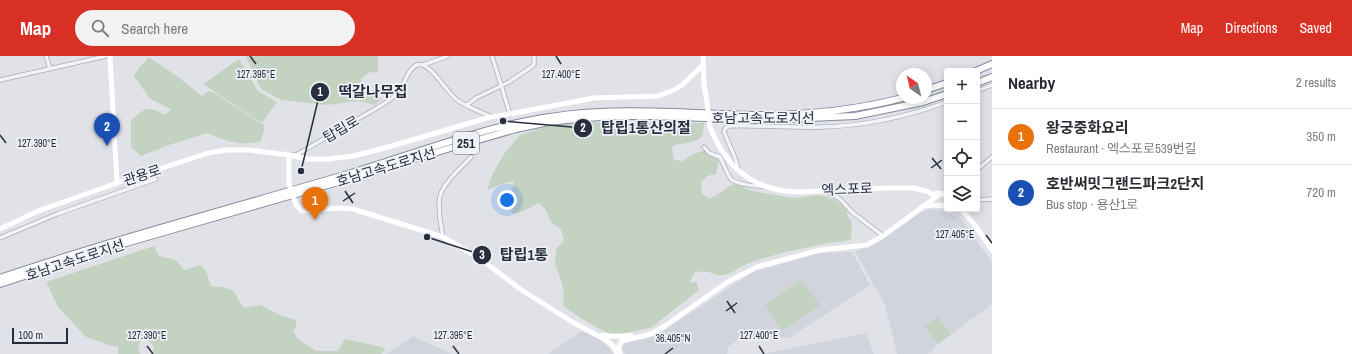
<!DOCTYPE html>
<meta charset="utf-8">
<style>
body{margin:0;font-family:"Archivo Narrow","Noto Sans KR",sans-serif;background:#f2f2f3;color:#2b2b33}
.controls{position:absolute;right:12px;top:12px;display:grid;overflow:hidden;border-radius:4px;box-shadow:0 2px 10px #0003}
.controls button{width:36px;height:36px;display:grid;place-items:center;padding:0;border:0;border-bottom:1px solid #e1e1e2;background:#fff;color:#2b2b33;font:20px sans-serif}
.compass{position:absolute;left:896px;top:12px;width:36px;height:36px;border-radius:50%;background:#fff;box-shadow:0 2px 10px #0003;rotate:325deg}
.scale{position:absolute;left:12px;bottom:10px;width:56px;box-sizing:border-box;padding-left:4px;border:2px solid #292e3f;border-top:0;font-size:11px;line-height:14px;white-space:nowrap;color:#292e3f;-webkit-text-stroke:3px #eff1f6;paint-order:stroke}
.you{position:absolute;left:507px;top:144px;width:14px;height:14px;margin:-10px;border:3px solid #fff;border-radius:50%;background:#1a73e8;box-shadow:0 0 0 6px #1a73e833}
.badge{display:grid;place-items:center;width:26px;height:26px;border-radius:50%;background:#d93025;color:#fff;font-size:13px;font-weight:700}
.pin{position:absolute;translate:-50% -33px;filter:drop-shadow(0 1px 2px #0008)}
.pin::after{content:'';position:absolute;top:21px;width:14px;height:12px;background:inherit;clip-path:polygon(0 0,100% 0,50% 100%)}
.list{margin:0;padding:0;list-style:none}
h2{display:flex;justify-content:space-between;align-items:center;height:52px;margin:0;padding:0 16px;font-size:17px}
h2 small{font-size:13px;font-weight:400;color:#7c7c81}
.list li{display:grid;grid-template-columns:26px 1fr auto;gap:12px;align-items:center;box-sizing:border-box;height:56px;padding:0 16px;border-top:1px solid #e1e1e2}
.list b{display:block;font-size:15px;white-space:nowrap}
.list p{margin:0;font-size:13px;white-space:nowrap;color:#7c7c81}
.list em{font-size:13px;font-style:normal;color:#7c7c81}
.icon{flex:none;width:22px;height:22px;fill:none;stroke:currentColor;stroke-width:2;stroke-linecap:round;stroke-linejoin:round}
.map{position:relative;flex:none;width:992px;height:298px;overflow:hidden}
header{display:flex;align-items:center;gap:24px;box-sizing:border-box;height:56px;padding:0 20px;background:#d93025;color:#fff}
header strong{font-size:19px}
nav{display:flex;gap:22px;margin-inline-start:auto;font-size:14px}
.search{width:280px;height:36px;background:#f2f2f3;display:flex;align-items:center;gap:10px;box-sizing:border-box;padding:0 14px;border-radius:22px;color:#7c7c81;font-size:15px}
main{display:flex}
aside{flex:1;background:#fff}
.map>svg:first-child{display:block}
.built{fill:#d2d4dd}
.green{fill:#c3d2c1}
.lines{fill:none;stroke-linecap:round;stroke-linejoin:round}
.street-casing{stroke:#a9acb5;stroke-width:5}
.highway-casing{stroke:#878d9f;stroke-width:8}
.street{stroke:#f2f3f7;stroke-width:3.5}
.secondary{stroke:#fff;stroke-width:5}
.highway{stroke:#fff;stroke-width:6}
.secondary-bridge{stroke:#fff;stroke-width:5}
.ticks{fill:none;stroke:#292e3f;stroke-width:1.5}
.labels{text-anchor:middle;stroke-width:3.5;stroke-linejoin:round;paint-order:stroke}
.shield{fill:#eff1f6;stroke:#646876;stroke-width:1}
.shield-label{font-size:13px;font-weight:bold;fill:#292e3f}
.street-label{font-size:14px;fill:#292e3f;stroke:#eff1f6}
.ticks-label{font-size:10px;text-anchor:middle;fill:#292e3f;stroke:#eff1f6;stroke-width:3.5;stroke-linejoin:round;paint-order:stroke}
.leader{fill:none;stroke:#292e3f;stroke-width:1.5}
.callout-dot{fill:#292e3f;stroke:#eff1f6;stroke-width:1.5}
.mark-label{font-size:12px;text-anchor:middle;font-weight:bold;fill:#fff}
.callout-label{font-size:15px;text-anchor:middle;font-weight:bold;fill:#292e3f;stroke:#eff1f6;stroke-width:3.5;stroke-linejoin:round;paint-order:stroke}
</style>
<header>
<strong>Map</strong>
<div class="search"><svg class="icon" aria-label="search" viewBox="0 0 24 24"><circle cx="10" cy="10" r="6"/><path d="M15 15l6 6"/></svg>Search here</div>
<nav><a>Map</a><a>Directions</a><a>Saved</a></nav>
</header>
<main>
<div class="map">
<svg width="992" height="298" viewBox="0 0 992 298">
<rect width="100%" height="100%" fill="#e0e2e8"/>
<path class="built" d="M930,153l11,1 19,8 32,44v42l-55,41 -5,6 -5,3h-30l-12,-49 -30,-53 26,-12 42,-29z
M852,196l18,33 -81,53 -38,-2 -3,-4 -20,15 -1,7h-102l-3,-5 2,-6 19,-4 14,-4 96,-63 66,-19z
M582,275l16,7 10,9 5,7h-65z
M866,277l8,21h-112z
M413,280l39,18h-66z"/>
<path class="green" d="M246,0h132v17l-9,-1 -8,7 1,12 16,4 3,4 -6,6 -16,-4 -32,4 -46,-5 -20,-11 -15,-32z
M149,1l29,20 24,19 6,-5 7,2 50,33 -4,15c-19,6 -36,0 -54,-8l-38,12 -28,11 -10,-9v-27c16,-13 16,-15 34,-5l6,-6 -21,-10 -16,-23 5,-8z
M239,3l19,32 19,11 -15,21 -59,-39z
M576,66l128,1 -1,11 -3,5 -12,4 -14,2 -2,3 2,12 9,1 10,-7 14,-4 12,7 -3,17 -9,2 -6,7 1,11 8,5 13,-8 8,-6 6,-1 15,7 41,7 27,-3 11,3 11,7 5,6 1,6 4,6 -1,17c-35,4 -69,12 -102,23 -9,3 -17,12 -27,12 -6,1 -10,-3 -15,-3 -4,-1 -8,0 -12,0l-6,11 7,-1 3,8 -47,37 -30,8h-11l-29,-16 -19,-13 1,-12 -2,-11 -7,-19 1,-15 8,-8 -3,-12 -10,-7 -5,-12 -7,-7 -20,10h-7l-2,-10 4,-23 -27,10 6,-17 11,-19 16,-19 28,-9z
M154,190l5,10 17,4 8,10 17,-5 5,6 5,15c24,3 20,1 33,22l17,-3 21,11 14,4v7l-3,4 5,8 18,12h22l7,-12 37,8 3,3 -4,4h-229l2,-8 -6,-5 -7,-1 -3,8 2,6h-22v-7l-6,-1 -26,-9 -28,-30 -12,-25z
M801,223l19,26 -37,26 -18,-26z
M938,261l13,17 -13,10 -14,-18z"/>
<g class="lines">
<defs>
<path id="street" d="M46,0l4,13
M492,0l18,58
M423,9l25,-9
M0,24l106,-24
M977,35l15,-6
M467,49l9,-7 33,-16 25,-17v-9
M704,91l5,6 11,4c3,5 8,20 12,23 6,4 25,7 32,6
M293,99l5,-1c19,-11 38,-23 58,-34 13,-8 29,-15 41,-26 7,-6 12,-34 26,-29 12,5 23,26 34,35 10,7 24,12 35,17
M738,113c-2,-13 -10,-25 -14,-38l2,-3 3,-2c31,-1 62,2 92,1 43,-1 85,-10 126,-25
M977,114l15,-13
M828,136l12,7 12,13 31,24
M977,144l15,-1
M443,181c-2,-12 -6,-28 -3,-41 3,-13 22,-29 31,-39
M0,182l57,-24 99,-35"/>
<path id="highway" d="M976,15l16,-7
M977,27l15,-6
M926,34l21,-7
M0,222c115,-39 232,-70 348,-104 66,-20 134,-47 202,-57 69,-11 139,-3 209,-2 48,0 97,-5 143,-17
M0,228l126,-41 226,-65 105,-32 59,-17 33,-7 35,-4 34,-2h33l110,4 94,-4 68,-14 24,-8"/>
</defs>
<use href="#street" class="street-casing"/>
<use href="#highway" class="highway-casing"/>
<use href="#street" class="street"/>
<path class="secondary" d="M110,0l7,127
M703,0l1,28 3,19
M710,71c16,40 42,63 86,65l93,-4h25l15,4 7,5
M289,128v-29
M936,137l8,1 3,3
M296,149l6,6 35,-3 16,1 90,28 39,23 38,29 54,34 32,17 8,7 3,7
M924,150l14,-1 9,1
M961,153l13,15 18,26
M0,173l38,-18 79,-28 91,-30 18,-3h23l40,5 19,4h21l24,-3 32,-8 102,-30 33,-6 74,-14 64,-2 16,-6 8,-5 21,-20
M602,279c8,2 21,1 29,0
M620,298l-1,-8 3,-5 29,-7 14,-8 64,-45 28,-14 63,-17 47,-5 16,-9 57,-42"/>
<use href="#highway" class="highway"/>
<path class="secondary-bridge" d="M707,47l3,24
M289,128l7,21"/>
</g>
<path class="ticks" d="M250,0l6,8M556,0l5,8M0,79l6,8M932,102l9,11M931,112l11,-8M345,135l8,12M343,145l12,-8M986,179l6,8M727,245l8,12M726,255l11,-8M147,290l6,8M453,290l6,8M759,290l5,8M665,298l8,-6"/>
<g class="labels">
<rect class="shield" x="453" y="76" width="26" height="22" rx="3"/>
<g class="shield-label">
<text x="466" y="92">251</text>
</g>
<g class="street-label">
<text x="763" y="67">호남고속도로지선</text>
<text transform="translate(341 73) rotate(-30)" y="5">탑립로</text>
<text transform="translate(386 111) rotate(-17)" y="5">호남고속도로지선</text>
<text transform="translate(142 119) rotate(-18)" y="5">관용로</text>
<text transform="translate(847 133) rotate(-2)" y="5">엑스포로</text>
<text transform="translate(75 204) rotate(-18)" y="5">호남고속도로지선</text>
</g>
</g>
<g class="ticks-label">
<text x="256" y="22">127.395°E</text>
<text x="561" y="22">127.400°E</text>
<text x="37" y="91">127.390°E</text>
<text x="955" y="182">127.405°E</text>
<text x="147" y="283">127.390°E</text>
<text x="453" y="283">127.395°E</text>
<text x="759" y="283">127.400°E</text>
<text x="673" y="286">36.405°N</text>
</g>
<path class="leader" d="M301 115L320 36M503 65L583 72M427 181L482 199"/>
<g class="callout-dot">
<circle cx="301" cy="115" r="4"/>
<circle cx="503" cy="65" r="4"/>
<circle cx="427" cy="181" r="4"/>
<circle cx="320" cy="36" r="10"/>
<circle cx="583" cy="72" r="10"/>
<circle cx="482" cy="199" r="10"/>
</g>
<g class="mark-label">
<text x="320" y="40">1</text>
<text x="583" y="76">2</text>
<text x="482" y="203">3</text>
</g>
<g class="callout-label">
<text x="373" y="41">떡갈나무집</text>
<text x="646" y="77">탑립1통산의절</text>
<text x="524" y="204">탑립1통</text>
</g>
</svg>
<div class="controls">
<button>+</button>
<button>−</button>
<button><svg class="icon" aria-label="locate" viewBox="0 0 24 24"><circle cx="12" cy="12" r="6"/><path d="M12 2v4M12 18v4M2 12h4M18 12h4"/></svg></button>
<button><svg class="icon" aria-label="layers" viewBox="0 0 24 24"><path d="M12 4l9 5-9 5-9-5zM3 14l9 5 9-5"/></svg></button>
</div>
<svg class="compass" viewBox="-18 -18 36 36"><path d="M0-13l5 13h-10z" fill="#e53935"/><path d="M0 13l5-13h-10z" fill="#7c7c81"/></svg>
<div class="scale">100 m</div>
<div class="you"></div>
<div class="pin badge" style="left:315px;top:164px;background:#e8710a">1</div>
<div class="pin badge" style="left:107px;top:90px;background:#1a4fb4">2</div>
</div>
<aside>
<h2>Nearby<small>2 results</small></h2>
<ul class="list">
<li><span class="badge" style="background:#e8710a">1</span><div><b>왕궁중화요리</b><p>Restaurant · 엑스포로539번길</p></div><em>350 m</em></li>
<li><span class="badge" style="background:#1a4fb4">2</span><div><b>호반써밋그랜드파크2단지</b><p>Bus stop · 용산1로</p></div><em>720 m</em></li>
</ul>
</aside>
</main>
